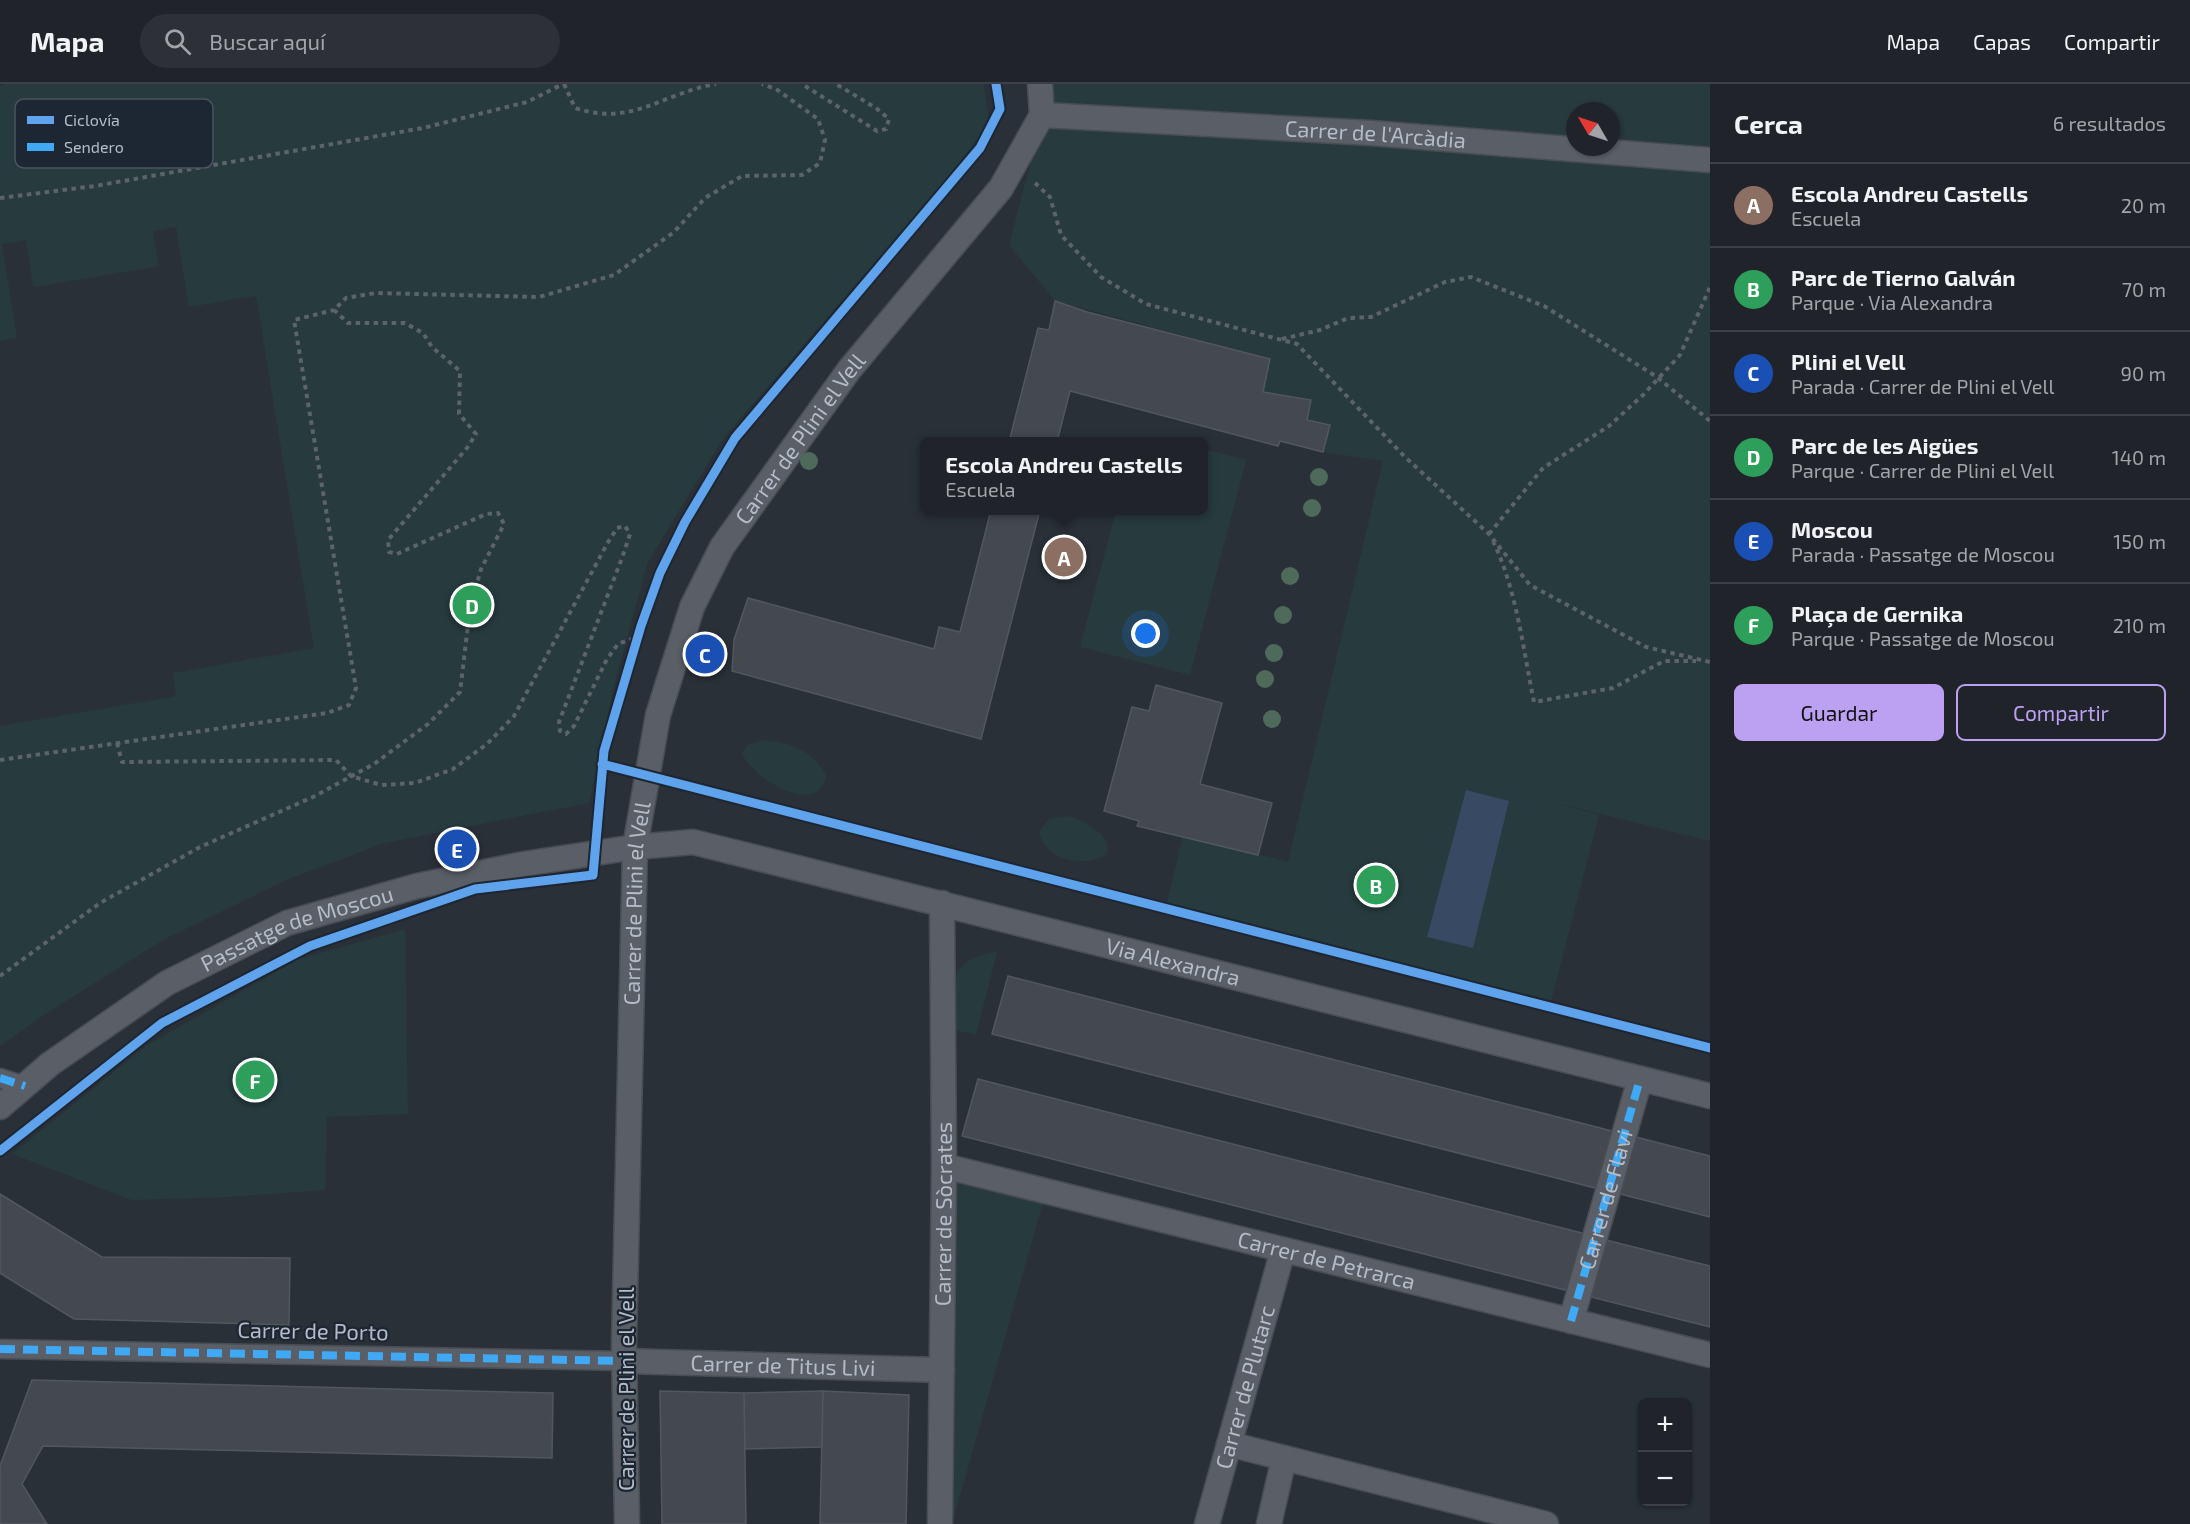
<!DOCTYPE html>
<html lang="es">
<meta charset="utf-8">
<style>
body{margin:0;font-family:"Exo 2",sans-serif;background:#2d3036;color:#f1f3f6}
.controls{position:absolute;right:18px;bottom:18px;display:grid;overflow:hidden;border-radius:9px;box-shadow:0 2px 4px #0004}
.controls button{width:54px;height:54px;display:grid;place-items:center;padding:0;border:0;border-bottom:2px solid #3d4147;background:#20242a;color:#f1f3f6;font:30px sans-serif}
.compass{position:absolute;left:1566px;top:18px;width:54px;height:54px;border-radius:50%;background:#20242a;box-shadow:0 2px 4px #0004;rotate:309deg}
.you{position:absolute;left:1146px;top:550px;width:21px;height:21px;margin:-15px;border:4px solid #fff;border-radius:50%;background:#1a73e8;box-shadow:0 0 0 9px #1a73e833}
.badge{display:grid;place-items:center;width:39px;height:39px;border-radius:50%;background:#bca0f2;color:#fff;font-size:20px;font-weight:700}
.pin{position:absolute;translate:-50% -50%;border:3px solid #fff;box-shadow:0 2px 6px #0006}
.popup{position:absolute;left:920px;top:353px;width:288px;height:78px;box-sizing:border-box;display:grid;place-content:center;border-radius:9px;background:#20242a;filter:drop-shadow(0 2px 4px #0005);font-size:20px;white-space:nowrap;color:#a2a4a8}
.popup b{font-size:22px;color:#f1f3f6}
.popup::after{content:'';position:absolute;left:50%;top:100%;margin-left:-12px;border:12px solid transparent;border-top-color:#20242a}
.list{margin:0;padding:0;list-style:none}
h2{display:flex;justify-content:space-between;align-items:center;height:78px;margin:0;padding:0 24px;font-size:26px}
h2 small{font-size:20px;font-weight:400;color:#a2a4a8}
.list li{display:grid;grid-template-columns:39px 1fr auto;gap:18px;align-items:center;box-sizing:border-box;height:84px;padding:0 24px;border-top:2px solid #3d4147}
.list b{display:block;font-size:22px;white-space:nowrap}
.list p{margin:0;font-size:20px;white-space:nowrap;color:#a2a4a8}
.list em{font-size:20px;font-style:normal;color:#a2a4a8}
.actions{display:flex;gap:12px;padding:18px 24px}
.actions a{flex:1;padding:14px 0;border:2px solid #bca0f2;border-radius:9px;text-align:center;font-size:21px;color:#bca0f2}
.actions .main{background:#bca0f2;color:#111}
.icon{flex:none;width:33px;height:33px;fill:none;stroke:currentColor;stroke-width:2;stroke-linecap:round;stroke-linejoin:round}
.map{position:relative;flex:none;width:1710px;height:1440px;overflow:hidden}
header{display:flex;align-items:center;gap:36px;box-sizing:border-box;height:84px;padding:0 30px;background:#20242a;border-bottom:2px solid #3d4147}
header strong{font-size:28px}
nav{display:flex;gap:33px;margin-inline-start:auto;font-size:21px}
.search{width:420px;height:54px;background:#2d3036;display:flex;align-items:center;gap:15px;box-sizing:border-box;padding:0 21px;border-radius:33px;color:#a2a4a8;font-size:22px}
main{display:flex}
aside{flex:1;background:#20242a}
.map>svg:first-child{display:block}
.green{fill:#273a3e;fill-rule:evenodd}
.water{fill:#384963}
.building{fill:#444950;stroke:#52575f;stroke-width:1.5}
.lines{fill:none;stroke-linecap:round;stroke-linejoin:round}
.pedestrian-casing{stroke:#484c53;stroke-width:21}
.minor-casing{stroke:#484c53;stroke-width:27}
.path{stroke:#5d636a;stroke-width:4;stroke-dasharray:4.5 4.5;stroke-linecap:butt}
.pedestrian{stroke:#5a5e66;stroke-width:18}
.minor{stroke:#5a5e66;stroke-width:24}
.quiet{stroke:#3fa9f5;stroke-width:8;stroke-dasharray:15 8;stroke-linecap:butt}
.cycleway-casing{stroke:#1d2633;stroke-width:13}
.cycleway{stroke:#60a3ed;stroke-width:9}
.tree{fill:#4e6a5a}
.labels{text-anchor:middle;stroke-width:4.5;stroke-linejoin:round;paint-order:stroke}
.street-label{font-size:22px;fill:#b4bcc9;stroke:#1d2633}
.key{fill:#1d2633;stroke:#4a5360;stroke-width:1.5}
.key-label{font-size:16px;fill:#b4bcc9}
</style>
<header>
<strong>Mapa</strong>
<div class="search"><svg class="icon" aria-label="search" viewBox="0 0 24 24"><circle cx="10" cy="10" r="6"/><path d="M15 15l6 6"/></svg>Buscar aquí</div>
<nav><a>Mapa</a><a>Capas</a><a>Compartir</a></nav>
</header>
<main>
<div class="map">
<svg width="1710" height="1440" viewBox="0 0 1710 1440">
<rect width="100%" height="100%" fill="#2a3038"/>
<path class="green" d="M5,0h979l5,39 -39,52 -226,262 -76,125 -33,119 -26,122 -205,40 -100,38 -121,59 -116,73 -47,33v-320l176,-30 -3,-23 141,-25 -58,-352 -67,11 -13,-80 -23,4 6,35 -126,21 -7,-47 -24,4 15,94 -17,3v-255z
M1051,0h659v757l-158,-39 47,13 -49,191 -384,-99 17,-72 105,27 95,-401 -60,-9 7,-27 -23,-5 -44,-28 7,-33 -215,-58 -46,-56zM1575,27h36v36h-36z
M1204,365l42,11 -56,215 -110,-28 36,-136 88,-1z
M764,656c27,2 49,11 62,35 -6,44 -74,4 -84,-22l5,-8z
M1070,732c14,6 46,20 36,39 -23,13 -61,5 -67,-23l10,-13z
M405,845l3,185 -81,3 -2,73 -96,7 -97,3 -120,-46 135,-109 152,-86z
M997,868l-21,83 -25,-6c-4,-41 -1,-72 46,-77z
M944,1082l102,26 -94,332z"/>
<path class="water" d="M1466,706l43,11 -36,147 -46,-11z"/>
<path class="building" d="M1055,217l32,11 183,47 -7,33 48,8 -4,20 23,5 -7,27 -43,-11 -2,5 -208,-55 -13,51h-48l29,-114 11,2z
M991,426h49l-59,229 -249,-68 2,-31 14,-42 186,51 5,-22 21,5z
M1156,601l66,18 -22,81 72,19 -14,52 -121,-29 2,-5 -35,-10 28,-104 17,4z
M1008,892l608,156 -17,57 -607,-155z
M978,995l608,155 -17,57 -607,-155z
M1636,1053l74,19v61l-90,-23z
M0,1110l102,63 188,1 -1,67 -215,-6 -74,-46z
M1606,1156l104,26v61l-119,-30z
M32,1296l521,13 -1,65 -509,-12 -21,38 25,40h-47v-58z
M660,1307l84,2 2,131h-84z
M823,1307l86,4 -3,129h-86z
M823,1307l-1,56 -77,2 -1,-56z"/>
<g class="lines">
<defs>
<path id="pedestrian" d="M0,994l25,8
M0,1265l625,12"/>
<g id="minor">
<path d="M1040,0l2,31"/>
<path id="s1" d="M1042,31l329,18 339,27"/>
<path id="s2" d="M0,1023l50,-43 117,-81 120,-60 130,-37 107,-22 111,-17 58,-5 1017,254"/>
<path id="s3" d="M944,1082l766,189"/>
<path id="s4" d="M1571,1237l69,-242"/>
<path id="s5" d="M625,1277l317,9"/>
<path d="M1229,1360l317,80"/>
<path id="s6" d="M627,1440l-3,-180 11,-497 23,-132 34,-108 30,-60 127,-177 152,-182 41,-73"/>
<path id="s7" d="M940,1440l4,-358 -2,-263"/>
<path id="s8" d="M1207,1440l76,-274"/>
<path d="M1269,1440l15,-66"/>
</g>
</defs>
<use href="#pedestrian" class="pedestrian-casing"/>
<use href="#minor" class="minor-casing"/>
<path class="path" d="M564,0l11,24c58,19 87,-15 141,-24
M805,2l72,45 9,-2 3,-10 -13,-11 -40,-24
M1035,99l15,14 11,38 40,42 45,27 151,40 108,113 84,77 41,51 116,62 64,15
M0,114l95,-12 328,-58 104,-26 36,-18
M1282,255l38,-9 28,-12 23,-1 74,-35 26,-5 73,29 113,71 53,44
M1489,450l54,-66 66,-42 34,-31 37,-40 30,-68
M1493,457c24,50 30,108 41,161l79,-14 51,-27h32
M117,659l5,19 214,-2 15,16 30,9 34,-2 38,-14 34,-25 27,-28 93,-172 10,-16 8,-2 5,8 -8,24 -63,164 1,9 6,3 8,-8 33,-67 11,-15 19,-7
M0,676l327,-47 22,-8 7,-17 -62,-368 40,-10
M0,892l100,-73 100,-56 113,-50 61,-33 54,-40 32,-32 10,-84 11,-39 23,-45 -6,-11 -12,1 -89,40 -8,-2 -1,-12 79,-92 9,-14 -17,-20 1,-43 -28,-24 -9,-14 -18,-10h-57l-14,-13 12,-12 30,-5 163,4 75,-22 60,-43 31,-34 37,-22 60,-1 18,-12 5,-23 -7,-21 -42,-30 -14,-5"/>
<use href="#pedestrian" class="pedestrian"/>
<use href="#minor" class="minor"/>
<path class="quiet" d="M0,994l25,8
M1571,1237l69,-242
M0,1265l625,12"/>
<defs>
<path id="cycleway" d="M602,680l1108,284
M0,1067l162,-128 148,-77 165,-57 118,-14 11,-124 37,-125 19,-53 25,-51 50,-84 245,-290 20,-39 -4,-25"/>
</defs>
<use href="#cycleway" class="cycleway-casing"/>
<use href="#cycleway" class="cycleway"/>
</g>
<g class="tree">
<circle cx="809" cy="377" r="9"/>
<circle cx="1319" cy="393" r="9"/>
<circle cx="1312" cy="424" r="9"/>
<circle cx="1290" cy="492" r="9"/>
<circle cx="1283" cy="531" r="9"/>
<circle cx="1274" cy="569" r="9"/>
<circle cx="1265" cy="595" r="9"/>
<circle cx="1272" cy="635" r="9"/>
</g>
<g class="labels">
<g class="street-label">
<text dy="8" stroke="none"><textPath href="#s1" startOffset="334">Carrer de l'Arcàdia</textPath></text>
<text dy="8" stroke="none"><textPath href="#s6" startOffset="1125">Carrer de Plini el Vell</textPath></text>
<text dy="8" stroke="none"><textPath href="#s6" startOffset="621">Carrer de Plini el Vell</textPath></text>
<text dy="8" stroke="none"><textPath href="#s2" startOffset="350">Passatge de Moscou</textPath></text>
<text dy="8" stroke="none"><textPath href="#s2" startOffset="1252">Via Alexandra</textPath></text>
<text dy="8" stroke="none"><textPath href="#s4" startOffset="126">Carrer de Flavi</textPath></text>
<text dy="8" stroke="none"><textPath href="#s7" startOffset="310">Carrer de Sòcrates</textPath></text>
<text dy="8" stroke="none"><textPath href="#s3" startOffset="394">Carrer de Petrarca</textPath></text>
<text transform="translate(313 1247) rotate(1)" y="8">Carrer de Porto</text>
<text dy="8" stroke="none"><textPath href="#s5" startOffset="158">Carrer de Titus Livi</textPath></text>
<text dy="8" stroke="none"><textPath href="#s8" startOffset="142">Carrer de Plutarc</textPath></text>
<text transform="translate(626 1305) rotate(-90)" y="8">Carrer de Plini el Vell</text>
</g>
</g>
<rect x="15" y="15" width="198" height="69" rx="9" class="key"/>
<rect x="27" y="32" width="27" height="8" fill="#60a3ed"/>
<rect x="27" y="59" width="27" height="8" fill="#3fa9f5"/>
<g class="key-label">
<text x="64" y="42">Ciclovía</text>
<text x="64" y="69">Sendero</text>
</g>
</svg>
<div class="controls">
<button>+</button>
<button>−</button>
</div>
<svg class="compass" viewBox="-18 -18 36 36"><path d="M0-13l5 13h-10z" fill="#e53935"/><path d="M0 13l5-13h-10z" fill="#a2a4a8"/></svg>
<div class="you"></div>
<div class="pin badge" style="left:1064px;top:473px;background:#8d6e63">A</div>
<div class="popup"><b>Escola Andreu Castells</b>Escuela</div>
<div class="pin badge" style="left:1376px;top:801px;background:#2e9e5b">B</div>
<div class="pin badge" style="left:705px;top:570px;background:#1a4fb4">C</div>
<div class="pin badge" style="left:472px;top:521px;background:#2e9e5b">D</div>
<div class="pin badge" style="left:457px;top:765px;background:#1a4fb4">E</div>
<div class="pin badge" style="left:255px;top:996px;background:#2e9e5b">F</div>
</div>
<aside>
<h2>Cerca<small>6 resultados</small></h2>
<ul class="list">
<li><span class="badge" style="background:#8d6e63">A</span><div><b>Escola Andreu Castells</b><p>Escuela</p></div><em>20 m</em></li>
<li><span class="badge" style="background:#2e9e5b">B</span><div><b>Parc de Tierno Galván</b><p>Parque · Via Alexandra</p></div><em>70 m</em></li>
<li><span class="badge" style="background:#1a4fb4">C</span><div><b>Plini el Vell</b><p>Parada · Carrer de Plini el Vell</p></div><em>90 m</em></li>
<li><span class="badge" style="background:#2e9e5b">D</span><div><b>Parc de les Aigües</b><p>Parque · Carrer de Plini el Vell</p></div><em>140 m</em></li>
<li><span class="badge" style="background:#1a4fb4">E</span><div><b>Moscou</b><p>Parada · Passatge de Moscou</p></div><em>150 m</em></li>
<li><span class="badge" style="background:#2e9e5b">F</span><div><b>Plaça de Gernika</b><p>Parque · Passatge de Moscou</p></div><em>210 m</em></li>
</ul>
<div class="actions"><a class="main">Guardar</a><a>Compartir</a></div>
</aside>
</main>
